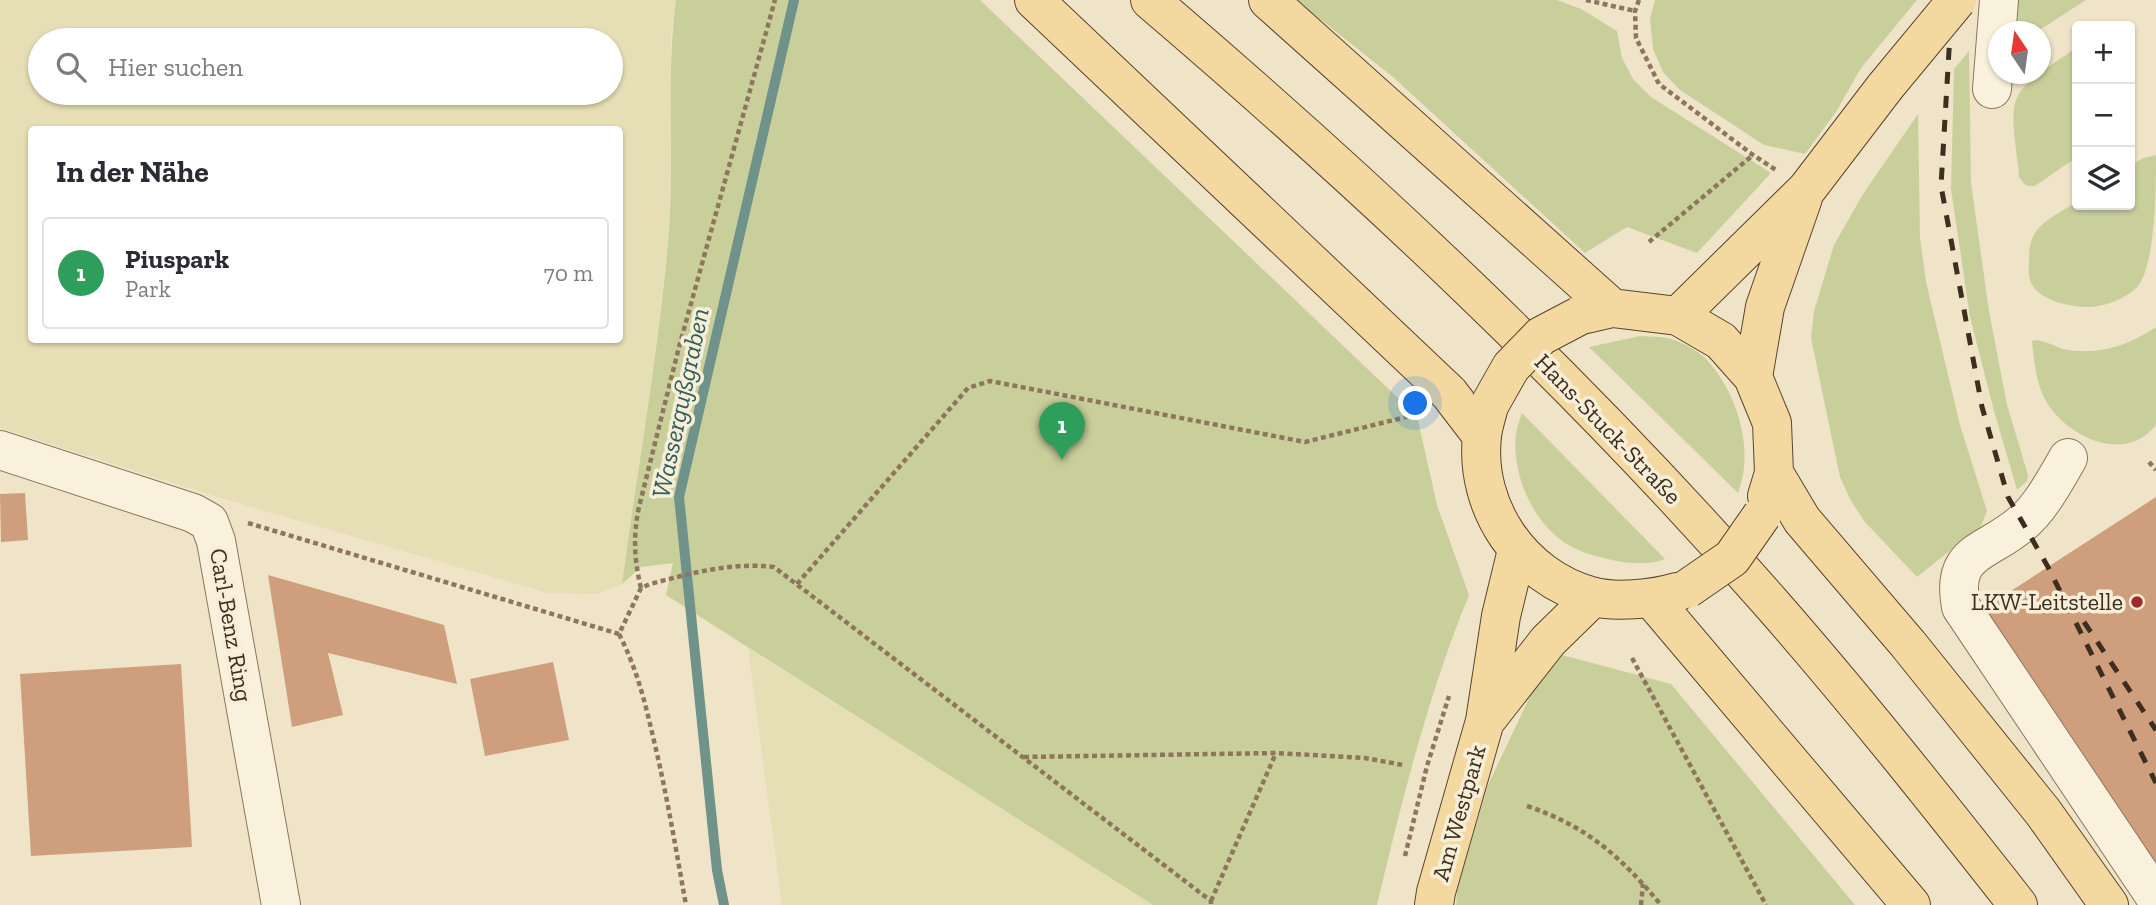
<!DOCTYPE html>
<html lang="de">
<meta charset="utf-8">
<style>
body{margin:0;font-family:"Zilla Slab",serif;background:#f2f2f3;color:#2b2b33}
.controls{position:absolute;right:21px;top:21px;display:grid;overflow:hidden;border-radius:7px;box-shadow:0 2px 5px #0004}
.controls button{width:63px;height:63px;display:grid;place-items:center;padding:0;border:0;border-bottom:2px solid #e1e1e2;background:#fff;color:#2b2b33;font:35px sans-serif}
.compass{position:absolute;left:1988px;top:21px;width:63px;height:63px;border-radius:50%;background:#fff;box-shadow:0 2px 5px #0004;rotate:347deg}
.you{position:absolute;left:1416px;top:404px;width:24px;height:24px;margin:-18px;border:5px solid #fff;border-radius:50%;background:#1a73e8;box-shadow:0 0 0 10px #1a73e833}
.badge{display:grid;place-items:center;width:46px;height:46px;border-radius:50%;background:#1a73e8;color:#fff;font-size:23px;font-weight:700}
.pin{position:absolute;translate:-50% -58px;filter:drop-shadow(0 2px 4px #0008)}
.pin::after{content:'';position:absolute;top:37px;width:24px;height:21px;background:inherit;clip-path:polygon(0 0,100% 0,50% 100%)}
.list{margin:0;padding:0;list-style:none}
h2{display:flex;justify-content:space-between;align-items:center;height:91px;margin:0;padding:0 28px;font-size:30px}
h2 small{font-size:23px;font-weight:400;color:#7c7c81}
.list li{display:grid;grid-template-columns:46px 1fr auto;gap:21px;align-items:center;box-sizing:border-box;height:112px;margin:0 14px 14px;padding:0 14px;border:2px solid #e1e1e2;border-radius:7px}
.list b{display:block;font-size:26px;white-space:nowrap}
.list p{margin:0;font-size:23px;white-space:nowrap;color:#7c7c81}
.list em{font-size:23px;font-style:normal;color:#7c7c81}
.icon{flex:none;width:38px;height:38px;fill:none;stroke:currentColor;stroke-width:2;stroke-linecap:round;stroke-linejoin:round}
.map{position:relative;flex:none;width:2156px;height:905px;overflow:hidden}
.search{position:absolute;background:#fff;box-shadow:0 2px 5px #0004;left:28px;top:28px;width:595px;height:77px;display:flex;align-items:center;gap:18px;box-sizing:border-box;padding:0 24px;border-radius:38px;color:#7c7c81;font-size:26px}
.panel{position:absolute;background:#fff;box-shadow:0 2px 5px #0004;left:28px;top:126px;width:595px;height:217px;border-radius:7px}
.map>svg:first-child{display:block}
.farmland{fill:#e6deb5;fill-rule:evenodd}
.green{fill:#c9cf9b}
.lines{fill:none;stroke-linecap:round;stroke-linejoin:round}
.stream{stroke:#6f938a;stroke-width:10}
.building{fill:#cf9f7d}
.minor-casing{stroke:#8d765c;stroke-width:40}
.major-casing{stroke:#5b4430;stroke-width:40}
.path{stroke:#8d765c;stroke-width:4.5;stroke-dasharray:5 3.5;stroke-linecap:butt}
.minor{stroke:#faf1dc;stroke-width:38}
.major{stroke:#f3d9a0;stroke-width:38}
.rail{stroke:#3d2e20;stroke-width:5;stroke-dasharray:12 12;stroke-linecap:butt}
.major-bridge-casing{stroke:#5b4430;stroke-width:40;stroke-linecap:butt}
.major-bridge{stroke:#f3d9a0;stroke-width:38}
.poi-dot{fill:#9e2a2b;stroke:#f7eed8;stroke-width:2.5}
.labels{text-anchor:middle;stroke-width:7;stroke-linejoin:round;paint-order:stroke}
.street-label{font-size:24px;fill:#3d2e20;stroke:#f7eed8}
.poi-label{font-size:24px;fill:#3d2e20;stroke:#f7eed8;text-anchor:end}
.water-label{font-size:26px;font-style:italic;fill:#2f5d5a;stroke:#f7eed8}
</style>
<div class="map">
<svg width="2156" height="905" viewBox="0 0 2156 905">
<rect width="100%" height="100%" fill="#f0e4c8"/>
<path class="farmland" d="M0,0h676l-5,37 -2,189 -12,127 -35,231 -24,10 -50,-1 -331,-96 -217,-69zM40,40h571v53h-571zM32,130h588v210h-588z
M748,648l405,257h-371z"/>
<path class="green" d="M676,0h304l437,416 20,89 32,90c-41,100 -67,205 -92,310h-224l-487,-310 7,-32 -32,4 -19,17c16,-119 38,-236 47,-355 5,-76 -3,-153 7,-229z
M1296,0h261l24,9 36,22 5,27 11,21 18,18 120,76 -74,80 -70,-26 -42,26 -192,-176z
M1655,0h262l-56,68 -25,44 -31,42 -41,-9 -84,-55 -17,-18 -10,-23 -3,-31z
M2011,0h75l-48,31 -31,1z
M2077,47v110l-42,29c-9,1 -11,-2 -16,-9 -1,-20 -10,-59 -3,-77 7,-20 44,-40 61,-53z
M1969,51l2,132 18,128 18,94 21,70 -1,6 -10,9 -23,-79 -24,-94 -19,-128 3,-120z
M1918,114l2,123 6,45 34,143 27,86 -6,15 -64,51 -52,-55 -14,-21 -11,-24 -29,-139 3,-27 20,-66 29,-51z
M2156,155c0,31 0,108 -18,131 -11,13 -37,22 -53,21 -17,0 -50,-8 -55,-27 -2,-6 -1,-15 -1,-21 0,-9 1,-18 6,-26 8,-13 29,-23 42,-31v3h53v-39l13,-8z
M2156,327v98c-30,39 -87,13 -109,-22 -11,-18 -13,-42 -15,-62 9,-3 21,5 31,8 34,7 65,-3 93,-22z
M1640,336c11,1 27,0 37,5 9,4 21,10 28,17 32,33 50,91 33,135l-149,-146z
M1522,413l143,146c-14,6 -38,5 -53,1 -15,-3 -29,-7 -42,-14 -36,-20 -59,-72 -54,-112 1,-7 4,-15 6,-21z
M1551,652l120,32 184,221h-399l1,-15 31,-105z"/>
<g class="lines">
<path class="stream" d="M724,905l-7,-35 -38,-373 115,-497"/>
</g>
<path class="building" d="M25,493l3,47 -27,2 -1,-48z
M2156,497v378l-179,-262z
M268,575l176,50 13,59 -129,-31 15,62 -51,12z
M553,662l16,78 -84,16 -15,-77z
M181,664l11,183 -161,9 -11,-182z"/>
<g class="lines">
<defs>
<path id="minor" d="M1992,89l7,-89
M0,450l193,63 16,9 7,19 65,364
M2068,458c-12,21 -28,51 -47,66 -35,30 -71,26 -60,83l195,291"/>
<path id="major" d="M1034,0l415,393 33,43
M1150,0c219,187 430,385 620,602 86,98 167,200 248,303
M1268,0l344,308
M1586,314l26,-6 66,8 43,25 32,36 19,46 2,50 -7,23
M1678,316l129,-127 78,-102
M1753,377l12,-70 38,-109
M1488,410c-2,8 -5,17 -6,26 -8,72 40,141 109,160 23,7 63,3 86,-4
M1774,473l28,47 106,124 135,168 66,93
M1652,599l259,306
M1487,719l61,-78 45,-44
M1434,905l2,-13 49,-171 16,-105 16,-66"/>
</defs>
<use href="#minor" class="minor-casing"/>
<use href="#major" class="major-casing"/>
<path class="path" d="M1586,0l49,11
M1639,0l-4,11 1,27 23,46 94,71 23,15
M1649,242l104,-87
M2149,462l7,8
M248,523l371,111 22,-46 9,-4c42,-11 81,-22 124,-17l437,334v4
M797,584l171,-196 22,-7 315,61 113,-28
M641,588c-7,-29 -8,-52 -2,-81l40,-160 96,-347
M619,634c18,35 26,68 35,107 13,54 22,109 32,164
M1632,658l134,247
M1024,757l252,-4 89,5 38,7
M1527,806c60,20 94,51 134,99
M1405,856l22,-90 22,-70
M1211,901l65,-148
M1641,905l2,-21"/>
<use href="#minor" class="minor"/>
<use href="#major" class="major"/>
<path class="rail" d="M1952,0l-11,186 41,221 26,90 40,70 108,216
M2084,622l72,108"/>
<defs>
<path id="major-bridge" d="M1885,87l72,-87
M1490,404l21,-37 30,-31 38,-20
M1687,589l45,-31 30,-43"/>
</defs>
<use href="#major-bridge" class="major-bridge-casing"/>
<use href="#major-bridge" class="major-bridge"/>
</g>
<circle class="poi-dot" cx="2137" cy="602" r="7"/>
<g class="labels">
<g class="street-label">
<text transform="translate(1608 429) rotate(46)" y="8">Hans-Stuck-Straße</text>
<text transform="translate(231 625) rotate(80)" y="8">Carl-Benz Ring</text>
<text transform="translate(1459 813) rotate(-74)" y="8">Am Westpark</text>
</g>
<g class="poi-label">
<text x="2123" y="610">LKW-Leitstelle</text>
</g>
<g class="water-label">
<text transform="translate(680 403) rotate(-78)" y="9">Wassergußgraben</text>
</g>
</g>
</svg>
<div class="controls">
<button>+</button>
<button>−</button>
<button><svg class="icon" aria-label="layers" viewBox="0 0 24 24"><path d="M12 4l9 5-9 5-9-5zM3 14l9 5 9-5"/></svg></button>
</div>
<svg class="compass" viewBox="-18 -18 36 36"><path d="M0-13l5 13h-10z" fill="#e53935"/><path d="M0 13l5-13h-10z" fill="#7c7c81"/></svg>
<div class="you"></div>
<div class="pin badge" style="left:1062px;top:460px;background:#2e9e5b">1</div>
<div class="search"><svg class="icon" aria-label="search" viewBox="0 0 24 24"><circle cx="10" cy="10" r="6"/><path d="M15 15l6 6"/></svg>Hier suchen</div>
<section class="panel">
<h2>In der Nähe<small></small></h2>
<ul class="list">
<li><span class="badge" style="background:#2e9e5b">1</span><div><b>Piuspark</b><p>Park</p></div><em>70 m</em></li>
</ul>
</section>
</div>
